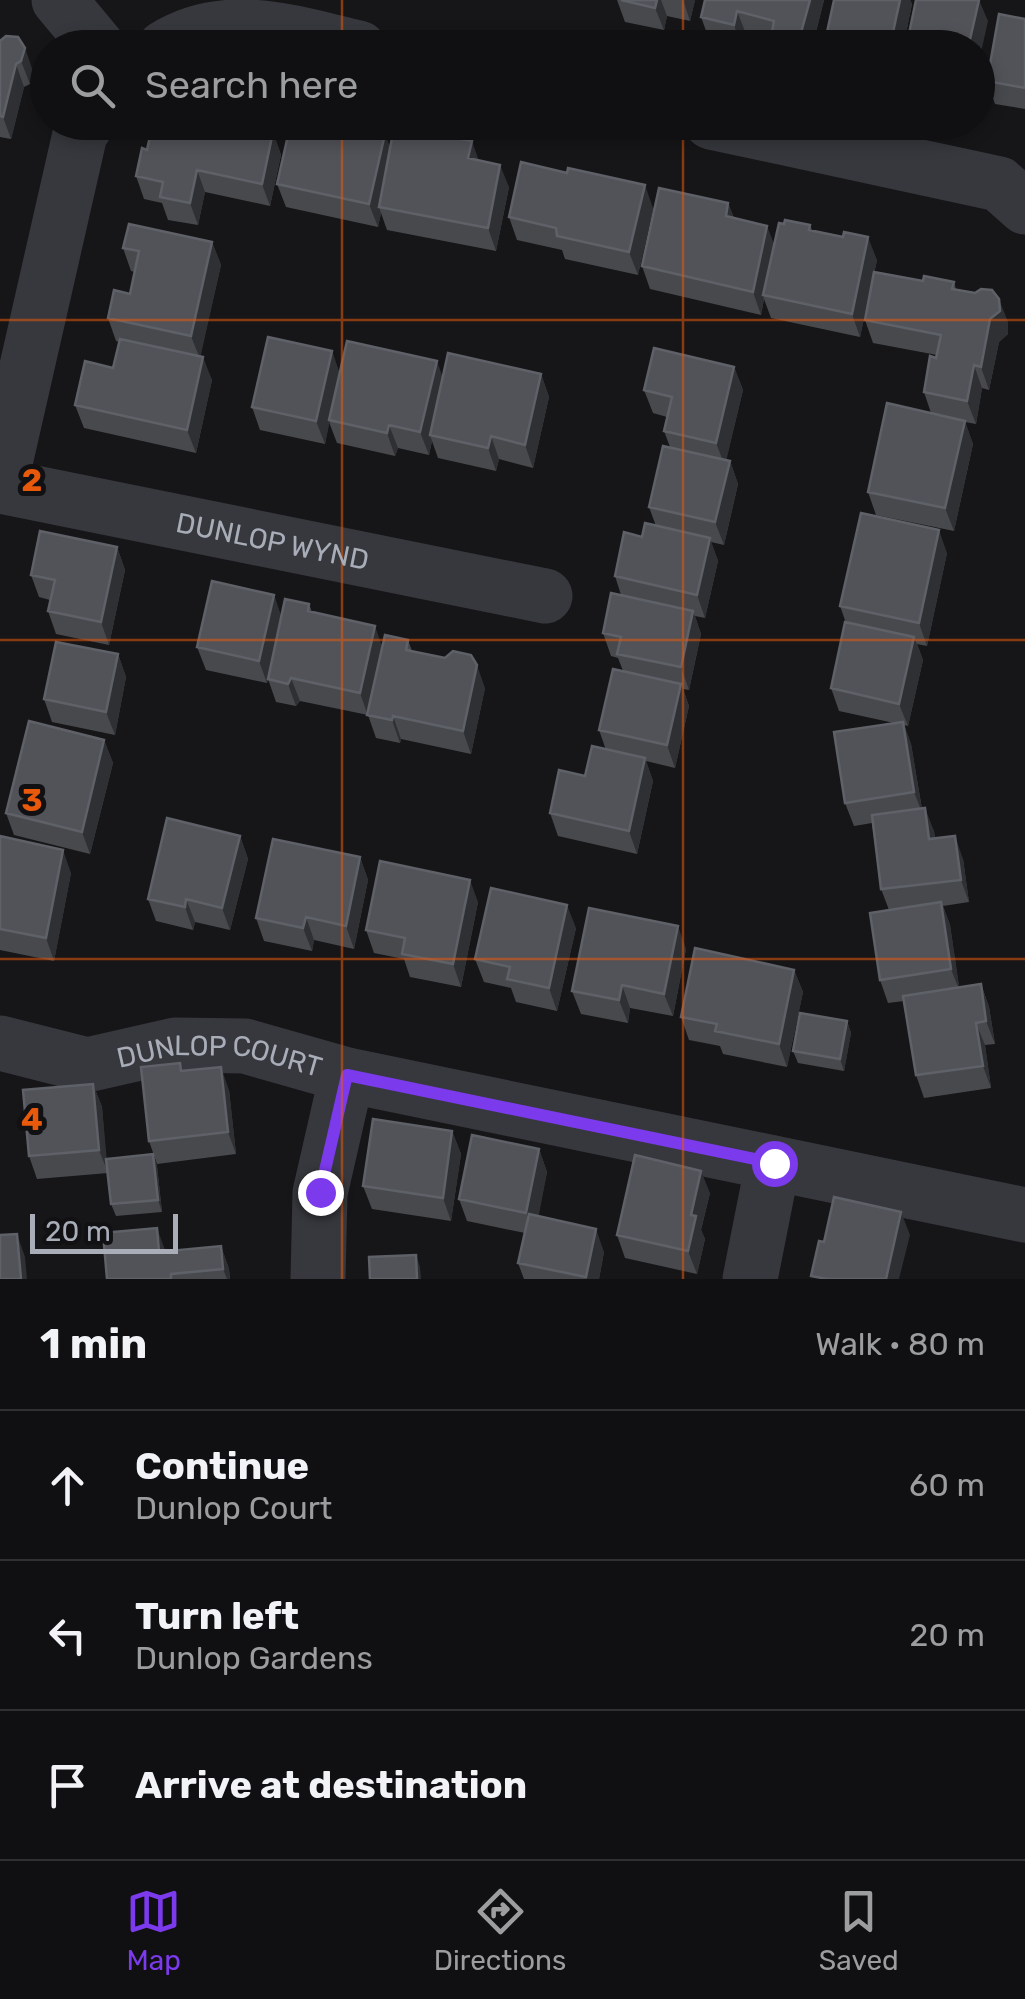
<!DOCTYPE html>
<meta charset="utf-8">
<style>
body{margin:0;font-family:Rubik,sans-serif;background:#1e1e20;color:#f1f3f6}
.scale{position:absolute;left:30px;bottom:25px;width:148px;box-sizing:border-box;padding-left:10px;border:5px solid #a8adb8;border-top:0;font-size:28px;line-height:35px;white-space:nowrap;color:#a8adb8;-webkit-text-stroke:8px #111113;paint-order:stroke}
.stop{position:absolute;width:30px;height:30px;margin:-22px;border:8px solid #7c3aed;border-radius:50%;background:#fff}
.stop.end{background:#7c3aed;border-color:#fff;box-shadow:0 2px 10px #0008}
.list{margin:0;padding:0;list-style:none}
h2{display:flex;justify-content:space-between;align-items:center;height:130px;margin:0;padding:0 40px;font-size:42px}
h2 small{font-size:32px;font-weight:400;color:#9c9d9f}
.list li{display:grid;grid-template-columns:65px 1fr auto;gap:30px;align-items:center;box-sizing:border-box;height:150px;padding:0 40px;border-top:2px solid #303032}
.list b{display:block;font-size:38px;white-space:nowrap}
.list p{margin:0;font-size:32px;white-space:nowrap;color:#9c9d9f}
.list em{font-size:32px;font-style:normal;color:#9c9d9f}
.icon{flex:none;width:55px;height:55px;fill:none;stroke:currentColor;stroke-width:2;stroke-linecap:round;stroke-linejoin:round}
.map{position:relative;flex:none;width:1025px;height:1279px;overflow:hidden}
.search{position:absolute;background:#101012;box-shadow:0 5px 15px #0003;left:30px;right:30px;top:30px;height:110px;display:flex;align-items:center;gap:25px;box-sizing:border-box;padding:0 35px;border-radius:55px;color:#9c9d9f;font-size:38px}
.sheet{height:580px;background:#101012}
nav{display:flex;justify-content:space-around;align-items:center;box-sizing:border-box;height:140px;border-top:2px solid #303032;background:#101012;font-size:28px;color:#9c9d9f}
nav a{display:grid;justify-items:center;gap:5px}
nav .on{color:#7c3aed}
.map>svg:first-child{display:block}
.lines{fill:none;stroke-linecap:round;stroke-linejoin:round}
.minor{stroke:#37383d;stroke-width:55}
.wall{fill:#47494d}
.shaded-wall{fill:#2f3033}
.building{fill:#525359;stroke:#5f6168;stroke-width:2.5}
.route{stroke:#7c3aed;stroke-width:12}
.grid{fill:none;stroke:#e8590c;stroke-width:2.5;stroke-opacity:0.55}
.labels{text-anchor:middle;stroke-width:10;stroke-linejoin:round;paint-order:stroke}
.street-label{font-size:28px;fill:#a8adb8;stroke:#111113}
.grid-label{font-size:32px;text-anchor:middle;font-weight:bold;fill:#e8590c;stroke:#111113;stroke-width:10;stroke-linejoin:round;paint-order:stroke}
</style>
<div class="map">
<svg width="1025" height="1279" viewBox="0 0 1025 1279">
<rect width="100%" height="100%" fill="#161618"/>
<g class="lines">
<g class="minor">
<path d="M59,0l40,48"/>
<path d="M164,48c62,-39 129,-15 195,0"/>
<path d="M711,122l288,62 26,23"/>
<path d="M0,485l80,-351 8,-12"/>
<path id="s1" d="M0,486l545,110"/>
<path id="s2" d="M0,1043l87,22 88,-20 70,1 102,29 678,140"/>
<path d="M318,1279l2,-86 27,-118"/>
<path d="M750,1279l23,-116"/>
</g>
</g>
<path class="wall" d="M617,0h78l-5,21 -23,-5 -3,14 -39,-8z
M705,0h119l-12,48h-35l-2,-7 -29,-7 -4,14 -33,-9 -8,-22z
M834,0h76l2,4 -9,44h-78z
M1025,19v90l-30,-5 -8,-23z
M0,41l33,30 -3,13 -6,3 -13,52 -11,-2z
M148,122l125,10 8,23 -11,51 -65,-14 -7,33 -30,-5 -6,-17 -18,-4 -8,-23 11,-26 4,-18z
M385,134l5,14 88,12 31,27 -13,64 -109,-21 -6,-17 -3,14 -92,-20 -9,-23z
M728,203l6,15 40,26 36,-19 2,5 65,30 -17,77 -89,-19 -7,-19 -3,16 -111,-26 -8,-23z
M653,208l-15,67 -73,-16 -3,-9 -45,-10 -8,-23z
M212,242l9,23 -21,91 12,24 -16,73 -112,-25 -9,-23 38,-37 6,-26 -3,-1 -8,-23 22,-24 5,-22 -4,-1 -8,-23z
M923,281l31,1 2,7 52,33v12l-9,8 -10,48 -7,-2 -6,36 -11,-2 8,22 -19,87 -78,-16 -8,-23 63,-79 -7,-21 13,-37 -64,-12 -8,-23z
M332,351l7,22 104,5 98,-4 8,23 -16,71 -34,-9 -3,12 -58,-13 -6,-17 -3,14 -31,-7 -3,8 -58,-13 -8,-21 -4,22 -65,-14 -8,-23z
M734,367l9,23 -17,70 4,1 8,23 -14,61 -13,-3 7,19 -13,57 -10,-2 6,18 -12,56 -6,-1 6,17 -14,62 -29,-7 7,20 -16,73 -79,-18 -8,-23 35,-37 21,-26 -7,-20 24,-59 -5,-13 -7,-2 -8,-23 18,-38 -6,-19 27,-39 14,-11 -7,-19 21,-60 -6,-16 3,-14 -14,-4 -9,-23z
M117,547l8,23 -16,75 -53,-11 -8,-23 2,-11 -11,-3 -8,-22z
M947,553l-20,93 -10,-2 6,16 -15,66 -4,-1 7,19 11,65 12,22 1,7 28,21 6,43 -26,4 7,19 9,62 22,-3 8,23 6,37 -10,1 6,43 -67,10 -8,-23 -12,-74 -16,2 -8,-23 9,-70 -8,-21 -9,-66 -18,3 -9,-23 49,-80 -55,-12 -8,-23 15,-65 -6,-17z
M274,595l7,22 28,-13 3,8 70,34 26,-6 4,11 73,37 -14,66 -70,-15 -1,4 -24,-5 -8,-23 -68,-14 -4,5 -20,-4 -8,-23 -1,4 -61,-13 -9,-23z
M118,654l8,23 -11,58 -63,-13 -8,-23z
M104,740l9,23 -23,91 -76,-19 -8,-22z
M0,836l71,37 -17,88 -54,-11z
M240,836l8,23 -18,71 -35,-8 -2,8 -37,-9 -8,-22z
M360,857l8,23 -14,69 -40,-9 -2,11 -48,-10 -8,-23z
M478,902l-17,85 -51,-10 -6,-18 -30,-6 -8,-23z
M576,928l-19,83 -41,-9 -5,-14 -27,-6 -9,-23z
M686,949l-13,67 -43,-8 -2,15 -47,-9 -9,-23z
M794,970l9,22 -16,75 -64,-13 -3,-8 -31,-6 -8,-23z
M847,1021l4,12 -7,38 -46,-8 -5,-12z
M93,1084l9,23 4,52 47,-5 4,12 5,46 -46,4 -5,-12 -3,-31 -71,6 -8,-23z
M229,1090l7,64 -79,10 -8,-23z
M452,1131l9,23 -10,67 -79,-12 -9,-23z
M539,1149l8,23 -9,44 66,36 -5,27h-75l-6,-16 7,-30 -58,-12 -8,-22z
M710,1193l-9,37 4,9 -8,35 -72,-16 -8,-23z
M221,1246l8,23 1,10h-123l58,-28z"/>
<path class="shaded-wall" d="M657,0h4l6,16 -3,14 -9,-22z
M683,0h12l-5,21z
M810,0h14l-12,48h-10l-3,-8z
M900,0h10l2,4 -9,44h-12z
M979,0l9,21 -10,45v-18h-10z
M737,11l9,23 -4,14 -8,-23z
M25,48l8,23 -3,13 -9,-23z
M16,64l8,23 -13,52 -8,-22z
M273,132l8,23 -11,51 -8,-22z
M385,134l8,23 -14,50 2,6 -3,14 -9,-23z
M472,141l8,23 -12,-6z
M500,165l9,22 -13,64 -8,-23z
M197,170l8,22 -7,33 -8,-22z
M645,185l8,23 -15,67 -9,-23z
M728,203l9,23 -11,-10z
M767,226l9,23 -13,46 1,4 -3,16 -8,-23z
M868,237l9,23 -17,77 -8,-23z
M212,242l9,23 -21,94 -9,-23z
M999,299l9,23v12l-9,8 -10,48 -8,-23 9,-48z
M332,351l8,23 -15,70 -9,-23z
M203,357l9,23 -16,73 -9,-23z
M437,361l8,23 -15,51 2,6 -3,14 -9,-23z
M974,365l8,23 -6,36 -9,-23z
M734,367l9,23 -18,76 -9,-23z
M541,374l8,23 -16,71 -8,-23z
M965,421l8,23 -19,87 -9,-23z
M389,425l9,23 -3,8 -8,-23z
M491,436l8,23 -3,12 -8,-23z
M730,461l8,23 -14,61 -9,-23z
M939,530l8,23 -20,93 -8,-23z
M710,538l8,23 -13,57 -8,-23z
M117,547l8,23 -16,75 -8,-23z
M274,595l8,23 -15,65 -8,-22z
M693,611l8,23 -12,56 -8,-23z
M375,626l8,23 -15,67 -8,-23z
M914,637l9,23 -15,66 -9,-22z
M118,654l8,23 -11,58 -9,-23z
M477,665l8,23 -14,66 -8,-23z
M291,678l9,23 -4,5 -8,-22z
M681,684l8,22 -14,62 -8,-23z
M393,716l8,23 -1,4 -8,-23z
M903,722l8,22 12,71 -9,-23z
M104,740l9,23 -23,91 -8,-22z
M645,758l8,23 -16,73 -8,-23z
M925,808l9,23 3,31 -8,-23z
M240,836l8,23 -18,71 -8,-22z
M955,836l8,23 6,43 -8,-22z
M63,850l8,23 -17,88 -8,-23z
M360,857l8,23 -14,69 -8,-23z
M470,880l8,22 -17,85 -8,-23z
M186,899l9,23 -2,8 -8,-23z
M941,902l9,23 10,67 -9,-23z
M567,905l9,23 -19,83 -8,-23z
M306,917l8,23 -2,11 -9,-23z
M678,926l8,23 -13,67 -9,-22z
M794,970l9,22 -16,75 -8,-23z
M981,984l8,23 6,37 -9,-23z
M622,985l8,23 -2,15 -9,-23z
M847,1021l4,12 -7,38 -4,-12z
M976,1023l9,22 6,43 -8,-22z
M221,1067l8,23 7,64 -8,-22z
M93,1084l9,23 6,66 -9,-23z
M452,1131l9,23 -10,67 -8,-23z
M539,1149l8,23 -12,64 -9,-23z
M153,1154l4,12 5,46 -4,-12z
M701,1171l9,22 -9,37 4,9 -8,35 -9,-23 3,-36z
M901,1212l9,23 -11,44h-13z
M157,1228l8,22 -6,2z
M596,1229l8,23 -5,27h-13z
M17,1234l8,23 2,22h-6z
M221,1246l8,23 1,10h-3l-4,-10z
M416,1255l4,12 1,12h-4z"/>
<path class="building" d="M621,0h36l-2,8z
M705,0h105l-11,40 -27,-8 2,-11 -37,-10 -3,14 -33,-8z
M834,0h66l-10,46 -22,-5 -2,7h-32l-10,-2z
M916,0h63l-11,48h-62z
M999,14l26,5v69l-38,-7z
M6,36l12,1 7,11 -4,13 -5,3 -13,53 -3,-1v-75z
M148,122h83l42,10 -11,52 -65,-14 -7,33 -30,-6 3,-15 -27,-6 6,-28 5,2 5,-23z
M291,122h43l51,12 -16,70 -92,-20z
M394,127l78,14 -4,17 32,7 -12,63 -109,-21z
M521,162l46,11 1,-5 77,17 -16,67 -72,-16 -1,-8 -47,-11z
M659,188l69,15 -2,13 41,10 -14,66 -111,-26z
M785,220l25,5 -1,5 34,7 1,-5 24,5 -16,77 -89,-19 16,-72 5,1z
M129,224l83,18 -21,94 -83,-18 6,-28 16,4 9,-43 -16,-3z
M874,272l49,9 1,-5 30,6 -2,7 23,4 6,-4 11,1 7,9 1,12 -10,8 -9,48 -7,-2 -7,36 -43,-9 6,-36 6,2 5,-23 -76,-15z
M268,337l64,14 -16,70 -64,-14z
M120,339l83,18 -16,73 -112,-25 10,-44 28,7z
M347,341l90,20 -17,71 -31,-7 -2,8 -58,-13z
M654,348l80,19 -18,76 -52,-12 8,-34 -28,-7z
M448,353l93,21 -16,71 -34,-9 -3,12 -58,-13z
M887,403l78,18 -20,87 -77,-16z
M663,446l67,15 -15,61 -66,-15z
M861,513l78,17 -20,93 -79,-17z
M645,523l65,15 -13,57 -82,-19 9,-44 18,5z
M40,531l77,16 -16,75 -53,-11 7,-31 -24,-5z
M212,581l62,14 -15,66 -62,-14z
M611,593l82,18 -12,56 -64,-13 4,-17 -18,-4z
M285,599l24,5 -1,7 67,15 -15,67 -69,-15 -3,6 -20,-5z
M845,622l69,15 -15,67 -68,-16z
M385,635l23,5 -2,10 39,8 8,-7 18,4 6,10 -14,66 -70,-15 -1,4 -25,-5z
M56,642l62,12 -12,58 -62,-13z
M613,669l68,15 -14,61 -68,-15z
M29,721l75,19 -22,92 -76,-19z
M903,722l11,70 -69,11 -11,-71z
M592,746l53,12 -16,73 -79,-18 9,-43 26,6z
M925,808l4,31 26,-3 6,44 -80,9 -9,-74z
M167,818l73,18 -18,72 -36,-9 -1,8 -37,-8z
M0,836l63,14 -17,88 -46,-9z
M273,839l87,18 -14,69 -40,-9 -3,11 -47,-10z
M380,861l90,19 -17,84 -51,-10 3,-16 -39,-8z
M491,888l76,17 -18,83 -42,-9 3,-12 -35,-8z
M941,902l10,67 -71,11 -10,-67z
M589,908l89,18 -14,68 -42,-9 -3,15 -47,-9z
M695,948l99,22 -15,74 -64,-13 2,-7 -36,-7z
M981,984l5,37 -10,2 7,43 -67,9 -13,-79z
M800,1013l47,8 -7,38 -47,-8z
M180,1063l1,8 40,-4 7,65 -79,9 -8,-74z
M93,1084l6,66 -70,6 -6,-66z
M373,1119l79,12 -9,67 -80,-12z
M472,1135l67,14 -13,64 -67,-14z
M153,1154l5,46 -47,4 -5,-45z
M635,1155l66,16 -10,44 5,1 -8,35 -71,-16z
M834,1197l67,15 -15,67h-59l-16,-3 8,-35 5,1z
M529,1214l67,15 -10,48 -68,-14z
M157,1228l2,24 62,-6 2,23 -52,5v5h-64l-4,-46z
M17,1234l4,45h-21v-44z
M416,1255l1,24h-47l-1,-22z"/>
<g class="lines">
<path class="route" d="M320,1192l27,-117 427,88"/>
</g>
<path class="grid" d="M342,0v48M683,0v48M342,122v1157M683,122v1157M0,320h1025M0,640h1025M0,959h1025"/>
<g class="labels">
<g class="street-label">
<text dy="10" stroke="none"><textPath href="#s1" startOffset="278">DUNLOP WYND</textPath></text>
<text dy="10" stroke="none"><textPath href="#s2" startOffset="225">DUNLOP COURT</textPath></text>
</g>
</g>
<g class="grid-label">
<text x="32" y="491">2</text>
<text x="32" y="811">3</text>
<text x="32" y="1130">4</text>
</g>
</svg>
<div class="scale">20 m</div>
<div class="stop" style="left:774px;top:1163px"></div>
<div class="stop end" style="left:320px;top:1192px"></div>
<div class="search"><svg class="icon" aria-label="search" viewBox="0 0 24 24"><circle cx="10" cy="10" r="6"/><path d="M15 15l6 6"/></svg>Search here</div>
</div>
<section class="sheet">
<h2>1 min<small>Walk · 80 m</small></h2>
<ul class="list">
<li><svg class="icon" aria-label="ahead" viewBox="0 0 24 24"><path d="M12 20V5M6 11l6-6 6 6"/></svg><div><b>Continue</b><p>Dunlop Court</p></div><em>60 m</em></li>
<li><svg class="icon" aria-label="left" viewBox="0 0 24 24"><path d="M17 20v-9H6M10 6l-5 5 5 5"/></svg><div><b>Turn left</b><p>Dunlop Gardens</p></div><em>20 m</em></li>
<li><svg class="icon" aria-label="arrive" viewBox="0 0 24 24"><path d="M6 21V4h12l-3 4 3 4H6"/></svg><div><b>Arrive at destination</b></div></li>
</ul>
</section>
<nav>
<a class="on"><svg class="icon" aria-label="map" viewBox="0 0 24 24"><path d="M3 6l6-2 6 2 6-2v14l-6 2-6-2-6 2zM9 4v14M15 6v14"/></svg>Map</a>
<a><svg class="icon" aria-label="directions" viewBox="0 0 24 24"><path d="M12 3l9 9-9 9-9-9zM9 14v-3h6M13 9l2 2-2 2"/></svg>Directions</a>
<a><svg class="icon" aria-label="saved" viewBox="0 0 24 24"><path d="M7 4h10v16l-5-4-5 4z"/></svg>Saved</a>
</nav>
